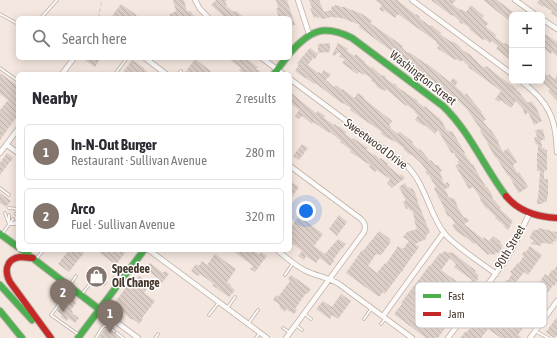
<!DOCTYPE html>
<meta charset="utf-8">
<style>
body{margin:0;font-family:"Asap Condensed",sans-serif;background:#f7f7f7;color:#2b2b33}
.controls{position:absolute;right:12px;top:12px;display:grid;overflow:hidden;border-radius:6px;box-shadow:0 2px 10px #0003}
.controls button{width:36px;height:36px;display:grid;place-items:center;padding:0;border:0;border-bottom:1px solid #e1e1e2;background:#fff;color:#2b2b33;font:20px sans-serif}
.you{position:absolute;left:306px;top:211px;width:14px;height:14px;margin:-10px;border:3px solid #fff;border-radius:50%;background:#1a73e8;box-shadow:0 0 0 6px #1a73e833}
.badge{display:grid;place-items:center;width:26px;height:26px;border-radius:50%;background:#84756c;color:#fff;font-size:13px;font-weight:700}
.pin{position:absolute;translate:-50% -33px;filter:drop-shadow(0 1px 2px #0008)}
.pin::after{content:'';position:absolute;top:21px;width:14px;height:12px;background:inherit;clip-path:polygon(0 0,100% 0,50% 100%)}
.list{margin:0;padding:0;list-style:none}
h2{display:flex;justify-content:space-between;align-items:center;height:52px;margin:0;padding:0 16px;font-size:17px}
h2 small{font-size:13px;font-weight:400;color:#7c7c81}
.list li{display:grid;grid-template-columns:26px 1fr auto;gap:12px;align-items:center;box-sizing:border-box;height:56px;margin:0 8px 8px;padding:0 8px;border:1px solid #e1e1e2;border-radius:6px}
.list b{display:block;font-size:15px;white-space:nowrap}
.list p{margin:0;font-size:13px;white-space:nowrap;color:#7c7c81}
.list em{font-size:13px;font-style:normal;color:#7c7c81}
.icon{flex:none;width:22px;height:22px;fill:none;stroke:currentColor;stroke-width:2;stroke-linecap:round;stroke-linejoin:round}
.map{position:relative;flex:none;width:557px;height:338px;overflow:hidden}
.search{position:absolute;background:#fff;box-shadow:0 2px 10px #0003;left:16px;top:16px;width:276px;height:44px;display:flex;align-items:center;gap:10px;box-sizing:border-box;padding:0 14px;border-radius:6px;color:#7c7c81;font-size:15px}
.panel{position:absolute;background:#fff;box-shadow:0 2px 10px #0003;left:16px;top:72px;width:276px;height:180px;border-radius:6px}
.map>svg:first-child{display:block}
.building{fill:url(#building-back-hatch);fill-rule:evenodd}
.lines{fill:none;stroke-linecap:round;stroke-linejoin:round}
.lane-casing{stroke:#beb2aa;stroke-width:3.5}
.street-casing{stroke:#beb2aa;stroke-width:6}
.fast-casing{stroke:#beb2aa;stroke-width:8}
.jam-casing{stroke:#beb2aa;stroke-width:8}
.path{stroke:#cfcac7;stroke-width:1;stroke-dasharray:4 2;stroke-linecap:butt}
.lane{stroke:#fdfbfa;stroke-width:2}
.street{stroke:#fdfbfa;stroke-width:4.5}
.fast{stroke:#4caf50;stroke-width:6}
.jam{stroke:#c62828;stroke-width:6}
.labels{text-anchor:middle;stroke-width:3;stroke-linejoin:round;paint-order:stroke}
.street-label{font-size:12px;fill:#47382e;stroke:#fff}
.poi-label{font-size:12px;font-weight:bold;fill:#47382e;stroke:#fff;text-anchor:start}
.key{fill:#fff;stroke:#c8c3c0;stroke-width:1}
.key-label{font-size:11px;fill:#47382e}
</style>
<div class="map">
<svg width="557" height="338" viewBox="0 0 557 338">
<defs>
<pattern id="building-back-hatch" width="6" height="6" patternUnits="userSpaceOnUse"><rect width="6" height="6" fill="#dbcec6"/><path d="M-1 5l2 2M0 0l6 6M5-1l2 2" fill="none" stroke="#bdb2aa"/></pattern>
</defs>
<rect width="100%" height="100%" fill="#f4e7df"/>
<path class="building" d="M173,0h11l3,12 3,-1 6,7h-14l-2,-3 -6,3h-3l-2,-3 7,-4z
M216,0h11l-2,2 2,3 -1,1 8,6 2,-1 9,7h-19l-15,-13z
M276,0h11l8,25 -5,1v-8h-11l-3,-10h2z
M309,0h10l5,12 7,-2 1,-4h3v-1l5,1v1h4l18,7 10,7 -2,2 33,23 -1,2 6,5 1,-1 17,12v-1l24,19 3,-4 5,4 -3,4 10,9 1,-2 16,19h-1l5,8 -3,1 6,8h1l3,4 6,9 -1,1 5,9 5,-4 9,14 -4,3 4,8 2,-1 9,15 -9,6 -4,-6 -6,-12 -1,1 -12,-19h-1l-8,-14h1l-8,-12 1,-1 -15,-22 -10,-9v1l-7,-6 -37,-27h1l-54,-40 1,-2 -18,-7 -12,-1 -7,2v-1l-2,1 -1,-2 -3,1v-2l-3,2 -4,-10h2z
M375,0h22l19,15v-1l4,3 -1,1 11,8 1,-1 10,8 -1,1 11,8 1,-1 5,3 4,4v1l11,7v1l5,4v1l7,6 2,-2 30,23v1l5,4v1l6,7h1l1,1 2,-2 5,6 6,14 -8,4 -6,-13 -3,3 -2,-4 1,-1 -8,-9 -5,7 -10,-8 -2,2 -4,-3 6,-8 -33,-24 1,-1 -7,-6 -1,2 -5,-3 -1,1 -18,-12 2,-3 -3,-1 1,-2 -21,-15 -18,-13 -3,4 -11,-8 -1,2 -4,-3 3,-4z
M431,0h25l-4,4 8,6 1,-1 5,3 5,-7 13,11 -2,2 6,5 -2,4 10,8 -1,2 9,7 1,-1 7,5v13l-16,-12 2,-3 -6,-5 -2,2 -4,-3 -2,-1 -1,1 -14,-11 1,-1 -7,-5 -1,1 -3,-2 1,-1 -7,-6 -1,1z
M483,0h14l16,12 -1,2v9z
M539,0h13l5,4v13l-6,-4 1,-2 -8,-5 -1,1 -6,-4z
M121,4l10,7 9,7h-26l-2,-2z
M542,32l15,10v14l-5,-4 -1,2 -9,-7z
M330,43v9l-12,1v-9z
M338,43l10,6 -1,2 7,5 2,-2 9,8v1l6,5 1,-1 10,9 1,-1 3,2 -1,1 8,6v-1l4,2 -1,1 22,15 -1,1 7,5 1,-1 3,3 11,9 5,5 -1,1 4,7 1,-1 1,2 3,-1 13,22h-1l8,12 1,-1 3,6 10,17h1l4,6 2,4 -1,1 9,10 -1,1 13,12 -3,4h1l-3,5 -4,-3 1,-1 -10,-8 1,-1 -8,-8 2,-2 -3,2 -2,-2 -5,-7 1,-1 -8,-12 -4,2 -14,-24 4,-1 -2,-3h2l-6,-9 -1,2 -14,-24 -3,4 -10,-9 -1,1 -9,-6 3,-5 -4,-3 1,-1 -8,-6 -1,1 -20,-17 -1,2 -3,-2 -1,1 -6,-5 1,-1 -5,-3 1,-2 -7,-5 -1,1 -5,-3 -2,2 -4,-3 -11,-8 3,-4 -6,-2 2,-4h-4l-2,3 -3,-1z
M310,48l8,6 -3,5 -2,-1 -5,7 10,8 1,-1 2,2 3,-4 3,3v-1l4,2 -5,6 8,7 2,-2 6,5 1,-1 11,9 4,-5 6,4 -1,1 29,23 -3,5 2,1 -1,1 8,6 1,-2h1l13,10 -1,1 7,7 1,-1 10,12 1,-1 4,5h3l4,6 -2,1 4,12 4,-2 2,5 -5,2 4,9 2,-1v2l3,-1 5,12 5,8 2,-1 3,4 -5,3 19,15 1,-2 5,4 4,-5 8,6 -1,1 3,3 -4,7 -1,-1 -1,1h-1l-2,2 -3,-1 -1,1 -1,-1 -1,1 -13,-12 -1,1 -3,-2v-1l-15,-10 -4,-6 3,-1 -5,-8 -2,1 -8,-18h-1l-5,-11 2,-1 -8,-13 -1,1 -2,-4h2l-7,-9 -9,-8 -1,1 -7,-6 1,-1 -8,-6 -7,-3 -8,-5 1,-2 -32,-22 1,-2 -8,-5v1l-28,-21 -1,1 -8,-6h-1l-10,-7 3,-5h-1l2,-2 -2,-1z
M82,58h19l-6,9z
M233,58h12l13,9 -2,2 4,2 -2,3h-14l-5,-4 2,-2 -10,-7z
M195,59l16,12 -2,3h-25z
M132,60l12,8v1l6,5h-21l-5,-3z
M542,71l6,5 1,-2 5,5 3,-3v25l-9,-10 2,-2 -8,-7z
M0,73l18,13v29l-18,25v-30l8,-10 -8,-6z
M290,92l26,21 2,-2 7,5 -1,2 7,5 3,2 1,-1 3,3 1,-1 7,6 -1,2 7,5 1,-1 15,10 -2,2 8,5v-1l6,5 1,-1 7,6 -1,1 13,11 1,-2 4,4 -13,10 -5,-5 3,-4 -9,-6 -4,-3 -2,2 -6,-5 1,-2 -20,-13 1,-2 -11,-8 1,-1 -11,-9 -1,1 -16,-11 -1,2 -10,-8 -3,3 -4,-3 4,-6 -9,-8z
M543,129l2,11h-4l1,8h2l1,2h2v20l-3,1v8h4v18h-1v5h-4v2h-6v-5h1l2,-28h-3v-18h1v-9l-2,1 -2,-8h3l-2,-7z
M302,144l6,4 -9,12 -6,-4z
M7,153l6,5 -13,17v-12z
M290,181l9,6 -9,12z
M405,183l3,5 1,-1 1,2 2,-1 3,5 3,7h-1l4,10 9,23 -4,2 1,2h-2l1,2 -11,5 4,3 -15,21 -2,4h-1l-14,19 -2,3 -2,-2 -4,5 -33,-24 16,-23 1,1 16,-20 11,8 -1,1 2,2 -10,13 -2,-1 -1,1 -2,-1 -8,12 9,7 8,-10 1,1 12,-18 5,3 6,-8 -6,-4 4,-5 10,-3 -3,-9h1l-3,-10 -2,1 -1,-3 -3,1 -3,-7 3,-2 -7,-13z
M0,193l11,8 -5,6 -6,-4z
M339,215l8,7 -10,14 -8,-7z
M299,216l24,18 -9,12 11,8 13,-15 8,5 -4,5h-1l-8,11 1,1 -4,5 -10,-8 -4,5 -10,-7 -2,4 -6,-4 4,-5 -9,-7 -3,4v-20z
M538,228l11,2v1l8,1 -1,10 -3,-1v3l-12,-1v3l-10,-2 3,-4 -4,-1 1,-6 1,1 1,-4h5z
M530,246l12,9 -14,20 -4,-3 -10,13 -1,3v1l-2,3 3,2 -3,4 3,2 -16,20 11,8 2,-4 2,1 6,-8 -2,-1 10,-13 2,1 12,-19 2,-2 -3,-2 5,-7 3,2 4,-6 1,1 4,-5v16l-3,4 -1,-1 -8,12h1l-5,7 -2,4 -2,-1 -7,11 -1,-1 -5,7 1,1 -7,10 4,3h-21l-13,-9 -7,9h-21l6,-7 1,1 9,-12 -2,-2 18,-25h1l4,-5 1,1 3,-4 1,1 4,-6h2l4,-6 -2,-2 8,-9h1l5,-7 -2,-1 2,-4 2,1z
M69,250h17l-17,22 -11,-8z
M96,250h31l-11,15z
M232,250h21l6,5 2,-3 6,4 -12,16 -5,-3 3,-3z
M445,251l3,2 1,-1 2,1 1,-1 24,19 -1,1 4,4 -2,2 1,1 -1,2 1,1 -40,56h-12l-32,-24 8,-10 -1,-1 28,-37h1l10,-13 1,1zM450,258l6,6 -2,3 18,13 -6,8 -25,-18z
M215,254l21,15 -9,13 4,3 -1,1 5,4 -6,7 -17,-12 2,-1 -14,-10 -2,2 -7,-5 5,-7 3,2 3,-5 5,4z
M150,263l13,10 2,-2 4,3 -7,9 -4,-3 1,-1 -14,-10z
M93,266l12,9 -3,3 6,4 -4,5 -17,-12z
M291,275l20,14 -4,5 -1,-1 -11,16 2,1 -3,4 -8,-5 -1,3 -5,-4 -1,-4 -6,-4 3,-5 2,2 12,-16 -2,-2z
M139,276l11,8 -6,9 11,8 -13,17 1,1 -4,5 -6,-5 -1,1 -4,-3v-1l-15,-11 17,-23 3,3z
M341,294l10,7 -13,18 -6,-4 -2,4 -14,-10 7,-8 9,6z
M71,298l5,5 -5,7 2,2 -1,1 7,5 -4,5 -7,-5 -1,3 -6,-4 1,-2 -5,-4 5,-7 3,2z
M557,317v19l-3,2 -8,-6z
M105,328l10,5 4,5h-20z"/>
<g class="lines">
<defs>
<path id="lane" d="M0,14l18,10
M41,18l16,-18
M0,68l18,13
M115,74l12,-16
M178,74l3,-3
M0,188l9,7
M9,208l9,1
M5,213l4,11
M16,214l2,-2
M9,215v6
M12,223l5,-1
M9,224h9
M2,234l11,-15
M36,259l6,-7
M285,275l8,-12
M114,278l5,4
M70,285l6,-9
M71,288l-20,27 28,20
M82,294l7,-9
M228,307l7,-10
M305,314l6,5
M209,315l10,-13
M364,319l7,-10
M248,324l10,-14
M381,324l4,-5
M297,326l5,4
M283,328l6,4
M535,331l13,7
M117,333l6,5
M96,338l6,-10 2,-2h3l7,5
M155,338l3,-4
M256,338l4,-6"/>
<path id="street" d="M195,0l5,9 9,9
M298,0l11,34
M412,0l100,74
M515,0l21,15
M542,19l15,10
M145,58l21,16
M262,58l21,16
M62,74l12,-16
M290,79l118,88c18,19 21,46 36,66 12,14 36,29 52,41
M521,81c28,21 35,37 36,71
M7,145l11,8
M0,153l18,-24
M149,250l118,88
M277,250c9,7 18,16 29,21 11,5 23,7 33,13l73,54
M99,309l39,29
M383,316l61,-84
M286,338l78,-106c2,-6 1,-9 -3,-13l-71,-53
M448,338l57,-77 11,-19 13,-28
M530,338l27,-37"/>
<path id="fast" d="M290,53c20,-23 34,-29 62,-15l91,68c27,26 41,61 63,90
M274,74l12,-16
M0,234l18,13
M22,250l77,59
M0,285l32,35
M0,311l22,27
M78,338l66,-88"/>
<path id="jam" d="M506,196c13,16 31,21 51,22
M33,258c-4,0 -9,-1 -13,-1 -14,2 -16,14 -10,25l41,56"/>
</defs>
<use href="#lane" class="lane-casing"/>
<use href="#street" class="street-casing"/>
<use href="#fast" class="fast-casing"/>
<use href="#jam" class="jam-casing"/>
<path class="path" d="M100,18l-1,-4 3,-14"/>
<use href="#lane" class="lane"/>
<use href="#street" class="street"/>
<use href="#fast" class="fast"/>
<use href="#jam" class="jam"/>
</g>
<defs>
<symbol id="shop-disc" viewBox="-11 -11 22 22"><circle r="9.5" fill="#84756c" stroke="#fff"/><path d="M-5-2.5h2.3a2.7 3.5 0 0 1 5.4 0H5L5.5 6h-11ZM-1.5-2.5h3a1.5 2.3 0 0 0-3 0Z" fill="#fff"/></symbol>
</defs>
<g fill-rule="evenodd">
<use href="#shop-disc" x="84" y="264" width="25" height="25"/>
</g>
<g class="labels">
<g class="street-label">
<text transform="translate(423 78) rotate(38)" y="4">Washington Street</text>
<text transform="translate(376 144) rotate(37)" y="4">Sweetwood Drive</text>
<text transform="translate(510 247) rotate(-60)" y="4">90th Street</text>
</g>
<g class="poi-label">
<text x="112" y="273">Speedee<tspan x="112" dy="14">Oil Change</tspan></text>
</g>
</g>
<rect x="415" y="282" width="132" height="46" rx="6" class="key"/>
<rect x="423" y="294" width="18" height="4" fill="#4caf50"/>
<rect x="423" y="312" width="18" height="4" fill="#c62828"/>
<g class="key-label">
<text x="448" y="300">Fast</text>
<text x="448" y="318">Jam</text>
</g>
</svg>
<div class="controls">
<button>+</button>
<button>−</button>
</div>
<div class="you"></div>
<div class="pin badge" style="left:110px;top:333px">1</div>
<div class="pin badge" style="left:63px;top:312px">2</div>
<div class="search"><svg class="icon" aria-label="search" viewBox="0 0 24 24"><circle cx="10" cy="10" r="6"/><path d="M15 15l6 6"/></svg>Search here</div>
<section class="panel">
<h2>Nearby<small>2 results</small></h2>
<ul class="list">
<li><span class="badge">1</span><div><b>In-N-Out Burger</b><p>Restaurant · Sullivan Avenue</p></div><em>280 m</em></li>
<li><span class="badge">2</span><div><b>Arco</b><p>Fuel · Sullivan Avenue</p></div><em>320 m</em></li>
</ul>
</section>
</div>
